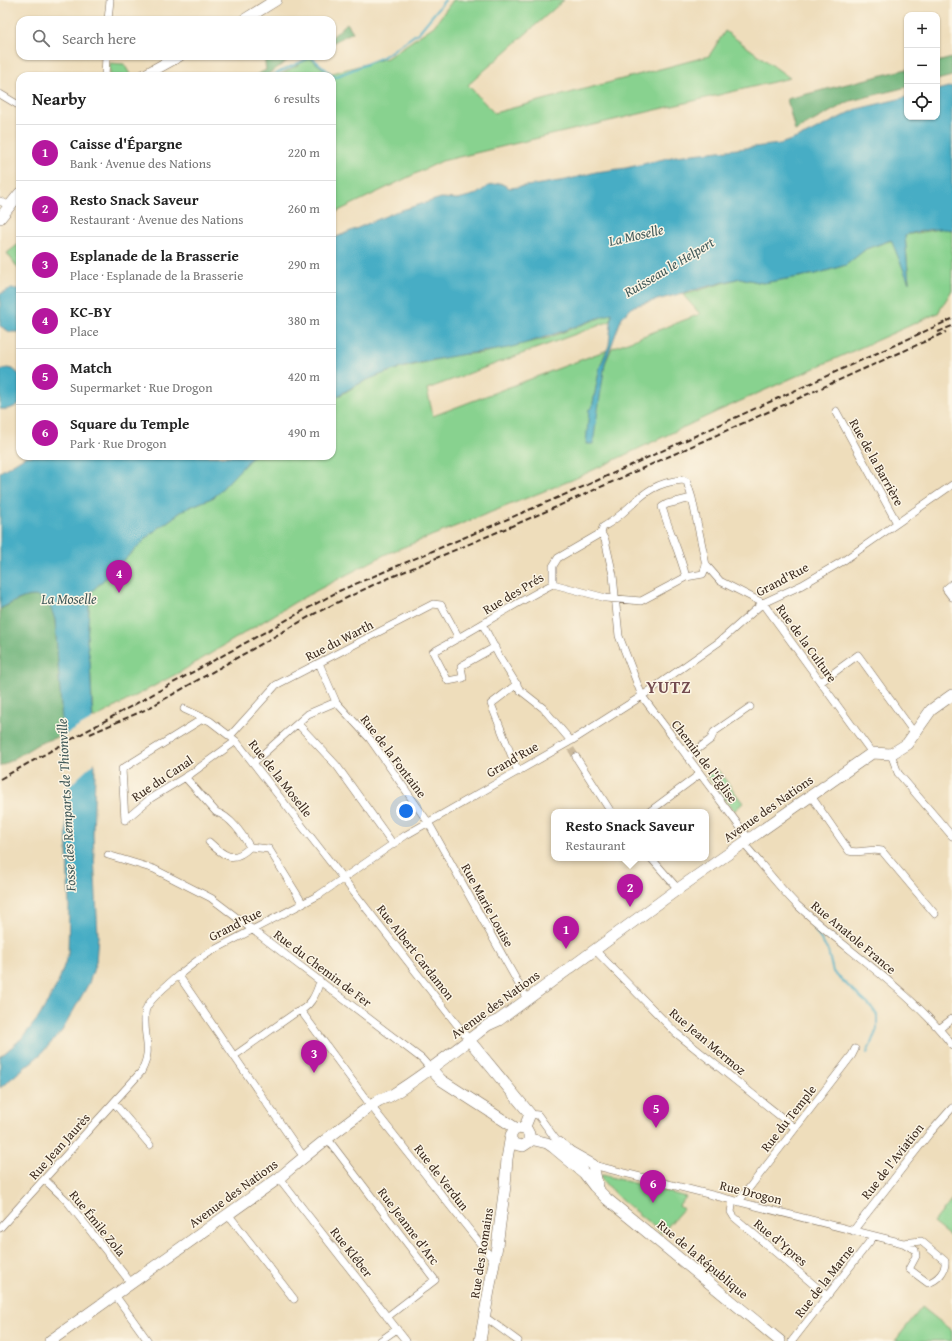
<!DOCTYPE html>
<meta charset="utf-8">
<style>
body{margin:0;font-family:"Gentium Book Plus",serif;background:#f6f6f6;color:#222}
.controls{position:absolute;right:12px;top:12px;display:grid;overflow:hidden;border-radius:8px;box-shadow:0 1px 3px #0004}
.controls button{width:36px;height:36px;display:grid;place-items:center;padding:0;border:0;border-bottom:1px solid #e0e0e0;background:#fff;color:#222;font:20px sans-serif}
.you{position:absolute;left:406px;top:811px;width:14px;height:14px;margin:-10px;border:3px solid #fff;border-radius:50%;background:#1a73e8;box-shadow:0 0 0 6px #1a73e833}
.badge{display:grid;place-items:center;width:26px;height:26px;border-radius:50%;background:#b5179e;color:#fff;font-size:13px;font-weight:700}
.pin{position:absolute;translate:-50% -33px;filter:drop-shadow(0 1px 2px #0008)}
.pin::after{content:'';position:absolute;top:21px;width:14px;height:12px;background:inherit;clip-path:polygon(0 0,100% 0,50% 100%)}
.popup{position:absolute;left:551px;top:809px;width:158px;height:52px;box-sizing:border-box;display:grid;place-content:center;border-radius:8px;background:#fff;filter:drop-shadow(0 1px 3px #0005);font-size:13px;white-space:nowrap;color:#767676}
.popup b{font-size:15px;color:#222}
.popup::after{content:'';position:absolute;left:50%;top:100%;margin-left:-8px;border:8px solid transparent;border-top-color:#fff}
.list{margin:0;padding:0;list-style:none}
h2{display:flex;justify-content:space-between;align-items:center;height:52px;margin:0;padding:0 16px;font-size:17px}
h2 small{font-size:13px;font-weight:400;color:#767676}
.list li{display:grid;grid-template-columns:26px 1fr auto;gap:12px;align-items:center;box-sizing:border-box;height:56px;padding:0 16px;border-top:1px solid #e0e0e0}
.list b{display:block;font-size:15px;white-space:nowrap}
.list p{margin:0;font-size:13px;white-space:nowrap;color:#767676}
.list em{font-size:13px;font-style:normal;color:#767676}
.icon{flex:none;width:22px;height:22px;fill:none;stroke:currentColor;stroke-width:2;stroke-linecap:round;stroke-linejoin:round}
.map{position:relative;flex:none;width:952px;height:1341px;overflow:hidden}
.search{position:absolute;background:#fff;box-shadow:0 1px 3px #0004;left:16px;top:16px;width:320px;height:44px;display:flex;align-items:center;gap:10px;box-sizing:border-box;padding:0 14px;border-radius:12px;color:#767676;font-size:15px}
.panel{position:absolute;background:#fff;box-shadow:0 1px 3px #0004;left:16px;top:72px;width:320px;height:388px;border-radius:12px}
.map>svg:first-child{display:block}
.green{fill:#88d28f;stroke:#627e56}
.forest{fill:#6eb47a;stroke:#546f4c}
.water{fill:#46adc5;stroke:#406c72}
.pier{fill:#edb}
.lines{fill:none;stroke-linecap:round;stroke-linejoin:round}
.stream{stroke:#46adc5;stroke-width:2}
.street-tunnel{stroke:#cab99c;stroke-width:7;stroke-dasharray:7 3.5;stroke-linecap:butt}
.street-casing{stroke:#7a6955;stroke-width:8}
.secondary-casing{stroke:#7a6955;stroke-width:12}
.street{stroke:#fff;stroke-width:7}
.secondary{stroke:#fff;stroke-width:11}
.rail{stroke:#3b2a1e;stroke-width:2;stroke-dasharray:6 3;stroke-linecap:butt}
.labels{text-anchor:middle;stroke-width:3;stroke-linejoin:round;paint-order:stroke}
.street-label{font-size:13px;fill:#3b2a1e;stroke:#fcf5e5}
.water-label{font-size:14px;font-style:italic;fill:#3f5858;stroke:#fcf5e5}
.district-label{font-size:17px;font-weight:bold;letter-spacing:1px;fill:#734b4f;stroke:#fcf5e5}
</style>
<div class="map">
<svg width="952" height="1341" viewBox="0 0 952 1341">
<rect width="100%" height="100%" fill="#fcf5e5"/>
<filter id="ink" filterUnits="userSpaceOnUse"><feTurbulence type="fractalNoise" baseFrequency=".025" numOctaves="2"/><feDisplacementMap in="SourceGraphic" scale="8" xChannelSelector="R" yChannelSelector="G"/><feConvolveMatrix kernelMatrix="1 2 1 2 8 2 1 2 1" color-interpolation-filters="sRGB"/></filter>
<filter id="wash" filterUnits="userSpaceOnUse"><feTurbulence type="fractalNoise" baseFrequency=".012" numOctaves="4" result="noise"/><feDisplacementMap in="SourceGraphic" scale="16" xChannelSelector="R" yChannelSelector="G"/><feGaussianBlur stdDeviation="0.9" result="paint"/><feColorMatrix in="noise" values="0 0 0 0 0 0 0 0 0 0 0 0 0 0 0 0 0 1.4 0 .05"/><feComposite in="paint" operator="in"/></filter>
<g filter="url(#wash)">
<rect width="100%" height="100%" fill="#edb"/>
<path class="green" d="M453,0h111l-96,85 26,28 215,-57 16,-25 65,47 -348,83 -110,53v-138h-54l32,-18 19,16 58,-16 47,-32z
M110,63l14,1 7,12h-21z
M945,228l7,2v60l-14,23 -222,99 -144,68 -186,74 -89,47 -115,70 -89,48 -3,-58 -3,-20 3,-48 62,-60 33,-24 29,-12 39,-41h79v-56l37,-22 29,-9 57,-14 27,-2 66,-15 64,-25 -1,8 -184,68 6,27 174,-66 -7,17 -8,42h-3l3,35 13,-81 7,-15 88,-34 -17,-19 57,-17 23,5 53,-9 30,-9 20,-16 26,-9 17,42 -4,-47z
M20,243v28l-13,-18z
M717,769l26,34 -9,8 -27,-35z
M603,1175l83,22 -7,9 4,3 -21,24 -41,-33 -19,-20 -2,-4z
M952,1200v38l-19,-15z
M922,1307l30,24v10h-57z"/>
<path class="forest" d="M347,23l6,9 -21,11v-6z
M264,56h30l-27,19 -13,1 12,-6z
M952,58v18l-15,4v-18z
M907,69v18l-57,14 -55,30 -8,-32z
M38,596c11,5 14,14 17,24l8,115 -25,9 -38,23v-158l25,-12z"/>
<path class="water" d="M952,86v144c-16,-3 -32,1 -47,5l4,48 -18,-43 -25,9 -20,16 -30,9 -53,9 -23,-5 -106,28 -12,11 -17,46 -12,81h-7l3,-35 3,-1 8,-41 9,-22 3,-32c-35,13 -68,26 -104,35 -18,4 -36,4 -54,8 -44,8 -85,18 -122,44v-161l63,-27 46,-14 17,1 19,-5 11,-8 12,-3 10,5 24,-3 32,-5 30,-8 30,-4 50,-12 104,-12 25,-9 52,-26 50,-12v20h30v-27z
M10,289h10v43h-10l-10,-6v-32z
M7,368l6,1 7,6v28c-6,5 -12,7 -20,6v-39z
M26,456h227l-39,41 -29,12 -33,24 -62,60 -3,48 3,20 5,113 -2,60 5,102 -2,26 -7,21 -27,48 -21,23 -41,34v-31l22,-19 17,-21 19,-34 10,-29 1,-48 -6,-171 -8,-115c-10,-35 -29,-25 -55,-11v-137z"/>
<path class="pier" d="M94,718l2,43 -33,31 -2,-55z"/>
<g class="lines">
<path class="stream" d="M271,76l40,-19 24,20 48,-20 36,-25 26,-32
M813,927l15,24 5,21 39,36 5,7v14l-10,24"/>
</g>
</g>
<g filter="url(#ink)">
<g class="lines">
<path class="street-tunnel" d="M571,749l5,8"/>
<defs>
<path id="street" d="M108,20l2,-20
M105,76l1,-20
M0,94l20,12
M0,201l10,5
M836,411l61,112
M683,480l4,2 5,16 14,67 14,16 43,22 109,150
M601,533l4,7 8,35 6,61 23,60 107,143
M601,533l2,-6c31,-17 38,-44 80,-47
M686,577c-6,-24 -17,-46 -24,-70l5,-3 25,-6
M553,584l53,14 35,3 45,-24 17,-3 3,-9
M553,584v-18l5,-8 43,-25
M952,584l-6,5 6,8
M483,625l16,31 21,34 23,18 28,33
M495,647l-34,19 2,12 -15,3 -15,-29c41,-22 79,-47 120,-68
M319,663l17,39 34,37 58,83 99,177
M821,682l37,-27 57,79
M517,684l-26,20 27,68
M184,709l26,12 26,20 233,299
M298,724l39,42 56,78
M230,736l46,-51 157,-81 8,1 18,33
M891,754l7,19 54,63
M576,757l35,55
M687,757l24,-18 3,-7 36,-25
M253,763l55,-49 28,-12
M185,777l31,35c15,5 26,22 34,35l19,2 34,55
M811,796l38,55c12,3 21,-3 33,0l53,63
M649,812l51,-38
M125,820l-3,-51 82,-51
M125,820l26,-22 41,-25 44,-32
M209,842c15,14 24,22 41,5
M743,843c18,20 35,43 54,62 51,47 113,85 155,140
M108,855l46,14 57,29 211,161 9,10
M651,858l27,31
M595,950l81,83 119,95
M179,976l55,80
M301,1011l70,95 123,155
M939,1029l13,-10
M114,1103l36,42
M530,1114l8,1 19,26
M327,1138l108,142 -48,37
M303,1156l-69,-100 61,-43c15,-5 21,-18 25,-32
M593,1165l310,78 12,7 1,6 -7,13 19,14c10,-3 18,-12 17,-22l-24,-20 -18,2
M279,1178l127,163
M45,1180l22,21 64,82
M733,1200l-2,12 3,5 93,79
M739,1201l113,-146 3,-6
M228,1214l66,85
M0,1228l141,-156c12,-23 3,-31 4,-54 0,-2 0,-7 1,-9 5,-14 51,-49 64,-57l109,-57 87,-60 165,-94 71,-45 77,-54 44,-39 39,-18 41,-24 109,-76
M853,1231l76,-97 23,-26
M115,1295l33,46
M485,1317l33,24
M380,1341l17,-12
M792,1341l82,-105"/>
<path id="secondary" d="M244,20l32,-20
M143,76l36,-20
M0,218l20,-25
M469,1040l61,74 -6,15
M431,1069l10,11 76,49
M530,1139l17,4 6,4 31,26 10,13 13,13 173,142
M559,1143l11,9 23,13 4,19
M50,1341l229,-163c32,-27 64,-53 99,-77 4,-3 10,-3 14,-6 34,-21 65,-46 96,-70l11,-5 179,-131 194,-136 19,1 16,-10 24,-34 21,-15
M480,1341l17,-95 8,-60 2,-27 4,-24 3,-5 5,-2 8,2 2,4v8l-6,4 -9,-2 -3,-5"/>
</defs>
<use href="#street" class="street-casing"/>
<use href="#secondary" class="secondary-casing"/>
<use href="#street" class="street"/>
<use href="#secondary" class="secondary"/>
<path class="rail" d="M938,332l14,-6
M90,734l57,-25 167,-95 61,-30 179,-76 392,-176
M0,779l339,-188 246,-105 367,-167"/>
</g>
</g>
<g class="labels">
<g class="street-label">
<text transform="translate(877 462) rotate(61)" y="5">Rue de la Barrière</text>
<text transform="translate(782 579) rotate(-28)" y="5">Grand'Rue</text>
<text transform="translate(513 593) rotate(-31)" y="5">Rue des Prés</text>
<text transform="translate(339 640) rotate(-27)" y="5">Rue du Warth</text>
<text transform="translate(807 643) rotate(54)" y="5">Rue de la Culture</text>
<text transform="translate(394 756) rotate(53)" y="5">Rue de la Fontaine</text>
<text transform="translate(512 759) rotate(-30)" y="5">Grand'Rue</text>
<text transform="translate(705 761) rotate(53)" y="5">Chemin de l'Église</text>
<text transform="translate(162 778) rotate(-34)" y="5">Rue du Canal</text>
<text transform="translate(281 778) rotate(52)" y="5">Rue de la Moselle</text>
<text transform="translate(768 808) rotate(-35)" y="5">Avenue des Nations</text>
<text transform="translate(488 905) rotate(61)" y="5">Rue Marie Louise</text>
<text transform="translate(235 924) rotate(-27)" y="5">Grand'Rue</text>
<text transform="translate(854 937) rotate(40)" y="5">Rue Anatole France</text>
<text transform="translate(416 952) rotate(52)" y="5">Rue Albert Cardamon</text>
<text transform="translate(323 968) rotate(37)" y="5">Rue du Chemin de Fer</text>
<text transform="translate(495 1004) rotate(-36)" y="5">Avenue des Nations</text>
<text transform="translate(708 1041) rotate(40)" y="5">Rue Jean Mermoz</text>
<text transform="translate(788 1118) rotate(-52)" y="5">Rue du Temple</text>
<text transform="translate(59 1146) rotate(-48)" y="5">Rue Jean Jaurès</text>
<text transform="translate(892 1161) rotate(-52)" y="5">Rue de l'Aviation</text>
<text transform="translate(442 1177) rotate(52)" y="5">Rue de Verdun</text>
<text transform="translate(751 1192) rotate(14)" y="5">Rue Drogon</text>
<text transform="translate(233 1193) rotate(-36)" y="5">Avenue des Nations</text>
<text transform="translate(98 1223) rotate(51)" y="5">Rue Émile Zola</text>
<text transform="translate(409 1226) rotate(53)" y="5">Rue Jeanne d'Arc</text>
<text transform="translate(781 1242) rotate(40)" y="5">Rue d'Ypres</text>
<text transform="translate(352 1252) rotate(52)" y="5">Rue Kléber</text>
<text transform="translate(481 1253) rotate(-81)" y="5">Rue des Romains</text>
<text transform="translate(703 1259) rotate(40)" y="5">Rue de la République</text>
<text transform="translate(824 1281) rotate(-52)" y="5">Rue de la Marne</text>
</g>
<g class="water-label">
<text transform="translate(636 235) rotate(-13)" y="5">La Moselle</text>
<text transform="translate(669 267) rotate(-31)" y="5">Ruisseau le Helpert</text>
<text x="69" y="604">La Moselle</text>
<text transform="translate(66 805) rotate(-93)" y="5">Fosse des Remparts de Thionville</text>
</g>
<g class="district-label">
<text x="669" y="693">YUTZ</text>
</g>
</g>
</svg>
<div class="controls">
<button>+</button>
<button>−</button>
<button><svg class="icon" aria-label="locate" viewBox="0 0 24 24"><circle cx="12" cy="12" r="6"/><path d="M12 2v4M12 18v4M2 12h4M18 12h4"/></svg></button>
</div>
<div class="you"></div>
<div class="pin badge" style="left:566px;top:949px">1</div>
<div class="pin badge" style="left:630px;top:907px">2</div>
<div class="popup"><b>Resto Snack Saveur</b>Restaurant</div>
<div class="pin badge" style="left:314px;top:1073px">3</div>
<div class="pin badge" style="left:119px;top:593px">4</div>
<div class="pin badge" style="left:656px;top:1128px">5</div>
<div class="pin badge" style="left:653px;top:1203px">6</div>
<div class="search"><svg class="icon" aria-label="search" viewBox="0 0 24 24"><circle cx="10" cy="10" r="6"/><path d="M15 15l6 6"/></svg>Search here</div>
<section class="panel">
<h2>Nearby<small>6 results</small></h2>
<ul class="list">
<li><span class="badge">1</span><div><b>Caisse d'Épargne</b><p>Bank · Avenue des Nations</p></div><em>220 m</em></li>
<li><span class="badge">2</span><div><b>Resto Snack Saveur</b><p>Restaurant · Avenue des Nations</p></div><em>260 m</em></li>
<li><span class="badge">3</span><div><b>Esplanade de la Brasserie</b><p>Place · Esplanade de la Brasserie</p></div><em>290 m</em></li>
<li><span class="badge">4</span><div><b>KC-BY</b><p>Place</p></div><em>380 m</em></li>
<li><span class="badge">5</span><div><b>Match</b><p>Supermarket · Rue Drogon</p></div><em>420 m</em></li>
<li><span class="badge">6</span><div><b>Square du Temple</b><p>Park · Rue Drogon</p></div><em>490 m</em></li>
</ul>
</section>
</div>
